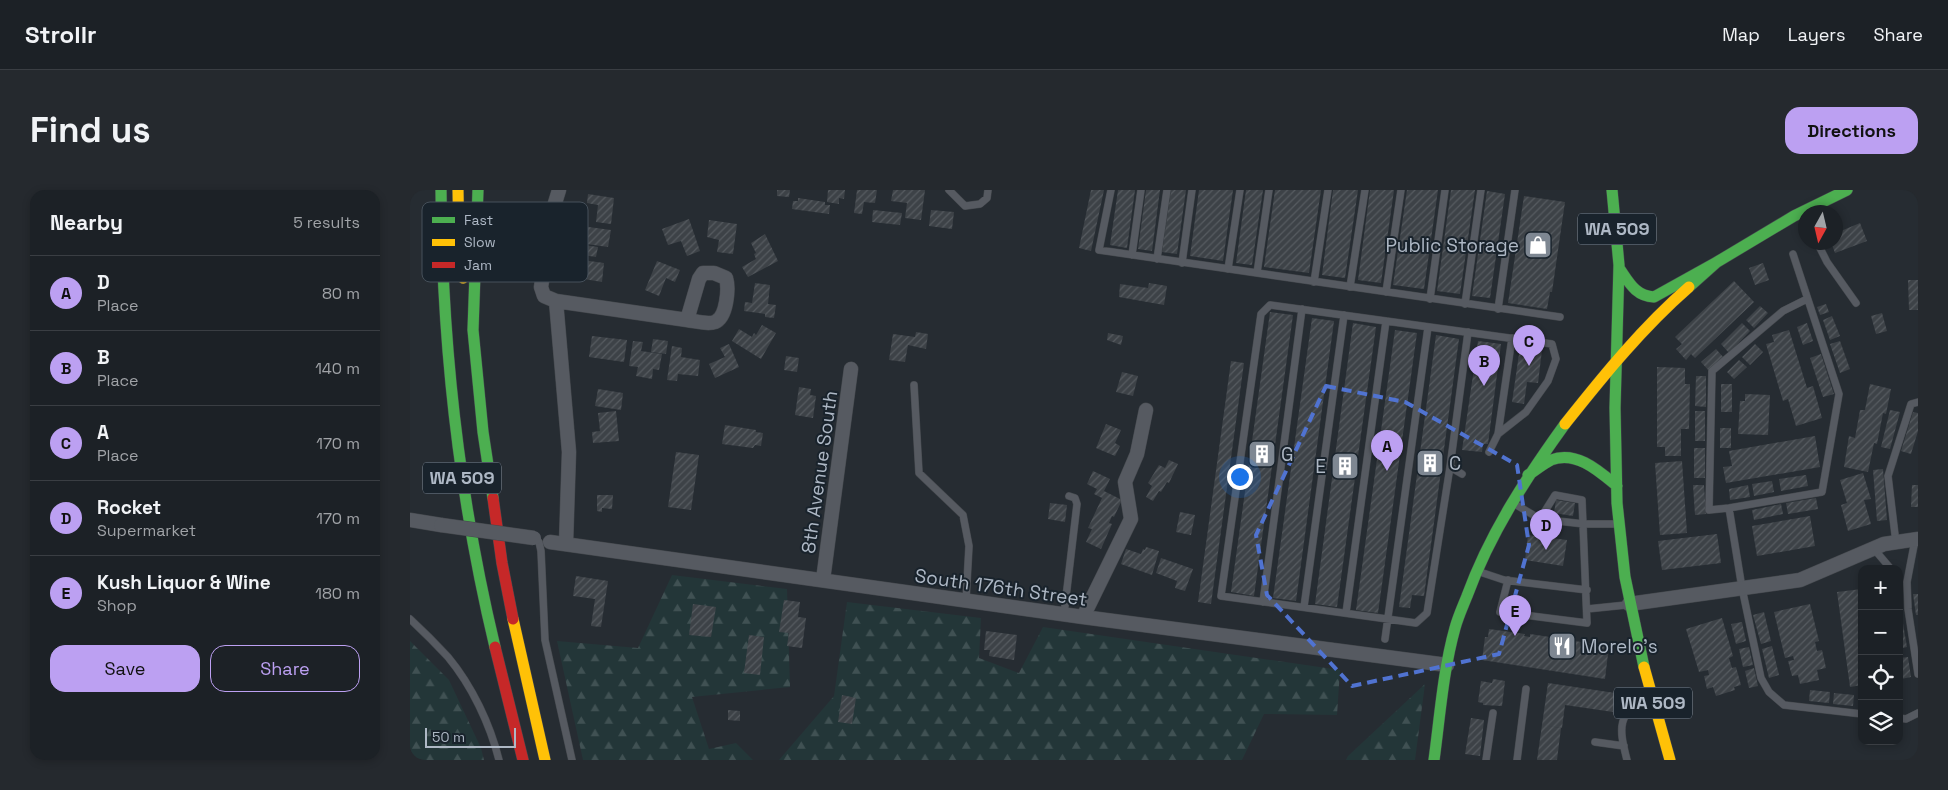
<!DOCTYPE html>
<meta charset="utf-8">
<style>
body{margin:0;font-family:"Space Grotesk",sans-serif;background:#25292e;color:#f1f3f6}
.controls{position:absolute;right:15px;bottom:15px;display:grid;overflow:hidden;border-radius:10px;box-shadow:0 2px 8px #0003}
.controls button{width:45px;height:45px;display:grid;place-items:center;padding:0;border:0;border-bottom:1px solid #3a3e43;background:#1c2126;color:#f1f3f6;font:25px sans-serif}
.compass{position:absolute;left:1388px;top:15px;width:45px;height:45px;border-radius:50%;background:#1c2126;box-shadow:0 2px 8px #0003;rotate:188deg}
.scale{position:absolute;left:15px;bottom:12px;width:91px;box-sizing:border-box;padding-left:5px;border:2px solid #aeb8c5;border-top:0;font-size:14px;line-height:18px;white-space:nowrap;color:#aeb8c5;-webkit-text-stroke:4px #19232c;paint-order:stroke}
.you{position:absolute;left:829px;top:286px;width:18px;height:18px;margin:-12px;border:4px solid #fff;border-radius:50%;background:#1a73e8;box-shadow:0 0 0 8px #1a73e833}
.badge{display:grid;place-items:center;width:32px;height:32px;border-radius:50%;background:#bca0f2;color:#111;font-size:16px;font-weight:700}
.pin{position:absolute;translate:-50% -41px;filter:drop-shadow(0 1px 2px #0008)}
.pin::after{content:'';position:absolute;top:26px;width:18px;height:15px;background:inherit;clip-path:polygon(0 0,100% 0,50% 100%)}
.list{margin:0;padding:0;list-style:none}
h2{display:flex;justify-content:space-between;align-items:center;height:65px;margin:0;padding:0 20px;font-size:21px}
h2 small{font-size:16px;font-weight:400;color:#a0a3a7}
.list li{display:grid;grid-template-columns:32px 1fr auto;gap:15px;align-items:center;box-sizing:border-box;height:75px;padding:0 20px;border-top:1px solid #3a3e43}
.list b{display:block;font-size:19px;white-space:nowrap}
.list p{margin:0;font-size:16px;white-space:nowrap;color:#a0a3a7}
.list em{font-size:16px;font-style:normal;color:#a0a3a7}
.actions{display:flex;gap:10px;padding:15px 20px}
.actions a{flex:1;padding:11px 0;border:1px solid #bca0f2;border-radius:15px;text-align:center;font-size:18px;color:#bca0f2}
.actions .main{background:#bca0f2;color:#111}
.icon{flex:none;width:28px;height:28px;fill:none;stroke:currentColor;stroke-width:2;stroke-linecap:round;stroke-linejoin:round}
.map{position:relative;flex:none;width:1508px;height:570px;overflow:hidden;border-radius:15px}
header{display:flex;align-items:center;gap:30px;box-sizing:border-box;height:70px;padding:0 25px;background:#1c2126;border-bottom:1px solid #3a3e43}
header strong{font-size:24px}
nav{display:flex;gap:28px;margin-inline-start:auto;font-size:18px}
.intro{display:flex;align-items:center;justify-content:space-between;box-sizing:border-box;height:120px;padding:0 30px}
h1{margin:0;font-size:35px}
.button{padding:12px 22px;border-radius:15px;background:#bca0f2;color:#111;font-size:18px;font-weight:700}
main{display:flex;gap:30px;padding:0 30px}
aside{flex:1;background:#1c2126;border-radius:15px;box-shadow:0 2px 8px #0003}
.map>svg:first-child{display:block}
.forest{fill:url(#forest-firs)}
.building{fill:url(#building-hatch)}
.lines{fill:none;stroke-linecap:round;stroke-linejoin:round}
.lane-casing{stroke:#44484d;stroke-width:8}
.street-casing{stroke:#44484d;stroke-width:15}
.fast-casing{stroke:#44484d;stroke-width:12}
.slow-casing{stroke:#44484d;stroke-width:12}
.jam-casing{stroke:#44484d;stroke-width:12}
.lane{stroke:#565a61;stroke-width:7}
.street{stroke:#565a61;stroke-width:14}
.fast{stroke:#4caf50;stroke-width:11}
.slow{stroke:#ffc107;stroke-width:11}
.jam{stroke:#c62828;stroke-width:11}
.street-bridge-casing{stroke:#44484d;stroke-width:15;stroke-linecap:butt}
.street-bridge{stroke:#565a61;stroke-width:14}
.marked{fill:none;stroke:#5073d1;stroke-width:4;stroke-dasharray:10 6;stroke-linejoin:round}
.labels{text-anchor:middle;stroke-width:4;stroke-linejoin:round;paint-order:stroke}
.shield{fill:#19232c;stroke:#818b97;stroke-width:1}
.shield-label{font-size:18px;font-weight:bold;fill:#aeb8c5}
.poi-label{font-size:19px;fill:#aeb8c5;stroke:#19232c;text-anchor:start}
.street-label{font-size:19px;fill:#aeb8c5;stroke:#19232c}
.key{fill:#19232c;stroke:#46505a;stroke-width:1}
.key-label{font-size:14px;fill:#aeb8c5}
</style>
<header>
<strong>Strollr</strong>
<nav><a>Map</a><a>Layers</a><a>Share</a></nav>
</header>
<div class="intro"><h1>Find us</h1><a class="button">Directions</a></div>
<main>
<aside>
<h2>Nearby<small>5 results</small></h2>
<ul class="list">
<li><span class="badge">A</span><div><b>D</b><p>Place</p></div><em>80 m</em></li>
<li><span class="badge">B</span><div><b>B</b><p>Place</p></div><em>140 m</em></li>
<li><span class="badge">C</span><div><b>A</b><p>Place</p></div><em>170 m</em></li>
<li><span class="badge">D</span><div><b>Rocket</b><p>Supermarket</p></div><em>170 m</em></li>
<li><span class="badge">E</span><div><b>Kush Liquor &amp; Wine</b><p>Shop</p></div><em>180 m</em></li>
</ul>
<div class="actions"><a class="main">Save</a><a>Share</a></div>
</aside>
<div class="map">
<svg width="1508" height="570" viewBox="0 0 1508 570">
<defs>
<pattern id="forest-firs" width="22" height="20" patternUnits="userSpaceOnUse" patternTransform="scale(1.25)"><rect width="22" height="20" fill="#233638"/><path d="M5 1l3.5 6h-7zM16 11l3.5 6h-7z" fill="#405153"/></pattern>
<pattern id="building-hatch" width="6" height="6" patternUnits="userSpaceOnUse" patternTransform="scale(1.25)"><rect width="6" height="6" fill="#3d4247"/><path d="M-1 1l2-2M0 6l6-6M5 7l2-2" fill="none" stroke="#565b60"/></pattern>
</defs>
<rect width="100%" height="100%" fill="#262c32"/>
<path class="forest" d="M262,385l115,14 3,98 -98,10 17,52 27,-6 17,17h-170l-26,-119 81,7z
M437,412l134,16 -2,40 40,15 24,-46 297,43 -3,45 -73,-1 -22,46h-463l55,-64z
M0,451l39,39 32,68 3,12h-74z
M1015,494l-10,76h-69l2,-4z"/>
<path class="building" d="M367,0h13l-1,7 -12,-1z
M418,0h17l-1,9 -5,-1v6l-12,-2z
M447,0h20l-2,13 -11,-1 -2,12 -8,-1z
M483,0h32l-4,30 -16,-2 2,-15 -16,-2z
M681,0h13l-13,61 -12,-3z
M708,0h17l-8,58 -17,-3z
M736,0h14l-8,61 -14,-2z
M761,0h15l-9,64 -15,-2z
M789,0h34l-10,71 -33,-5z
M836,0h17l-11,75 -16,-2z
M865,0h46l-12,83 -45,-6z
M923,0h25l-13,88 -23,-3z
M960,0h24l-13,93 -23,-3z
M997,0h31l-14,99 -31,-4z
M1041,0h24l-15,104 -23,-3z
M1077,1l18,3 -15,104 -18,-2z
M178,4l26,4 -3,26 -15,-2 2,-17 -11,-2z
M1114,6l41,6 -13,90h-2l-3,17 -39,-6z
M388,8l27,4v3h5l-1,9 -37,-5 1,-8h5z
M463,20l29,3 -2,12 -28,-3z
M521,20l23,2 -2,17 -23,-3z
M279,29l11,32 -13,5 -6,-15 -13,4 -6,-16z
M299,30l28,4 -4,30 -16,-2 2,-12 -12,-3z
M1450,33l7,18 -32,12 -4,-11h5v-9z
M171,36l30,4 -3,17 -29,-4z
M355,44l13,27 -30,16 -6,-10 14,-8 -2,-5 2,-1 -5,-10z
M174,55l14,2 -2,10 -13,-2z
M165,69l29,4 -2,19 -30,-5z
M247,71l23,9 -5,12 -9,-4 -7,18 -14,-6z
M1353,73l6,17 -14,5 -6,-17z
M1498,90h10v30h-9z
M1324,91l20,21 -59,56 -4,-4 -5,6 -10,-11 6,-5 -7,-7z
M345,93l15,2 -2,19 8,1 -2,13 -9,-1v-3l-21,-3 1,-9 7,1z
M739,93l18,3 -3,19 -45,-8 1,-13 28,4z
M1416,114l3,8 -9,3 -3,-8z
M1350,116l8,7 -14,15 -8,-8z
M860,122l23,3 -39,281 -23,-4z
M1472,123l5,18 -11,3 -5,-18z
M1422,126l8,20 -10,4 -7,-20z
M902,128l22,3 -38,280 -23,-3z
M943,133l23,4 -39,280 -22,-3z
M1332,133l8,8 -21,22 -8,-9z
M1397,133l6,18 -10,4 -6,-18z
M352,135l14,8 -15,26 -29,-18 7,-12 13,8 2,-4 2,2z
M985,140l22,3 -39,280 -22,-3z
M1379,140l18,58 6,-2 9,32 -26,8 -8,-27 -5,2 -17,-57 8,-2 -2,-7z
M506,142l12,2 -2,15 -18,-4 -3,17 -16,-2 4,-26 22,3z
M698,143l15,3 -2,9 -14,-5z
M1026,145l23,4 -35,257 -12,-1 -2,13 -11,-1z
M182,146l35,4 -3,22 -35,-5z
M243,149l15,2 -2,13 -15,-2z
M223,151l10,1 -2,9 21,3 -3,16 -6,-1 -1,10 -16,-3 2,-9 -9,-1z
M1068,151l23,3 -13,100h-5l-1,8 -20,-2z
M1430,151l10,28 -10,4 -10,-29z
M319,154l10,23 -24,11 -6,-14 16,-7 -5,-9z
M1345,154l8,8 -13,13 -8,-8z
M262,156l10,2 -1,9 19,3 -2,16 -20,-2 -1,7 -10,-1z
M1110,157l22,3 -4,33 -11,-1 -3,22 -12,-2z
M1306,159l8,9 -15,13 -8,-9z
M1411,164l13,40 -11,3 -13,-39z
M376,166l13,2 -2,14 -13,-2z
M1329,170l8,7 -13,12 -7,-7z
M821,171l13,2 -33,241 -13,-2z
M1247,177l28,1v16h5l-1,45h-8v27h-16v-9h-8z
M712,182l16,4 -5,20 -17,-4z
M1286,186h10v31l-11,-1z
M1311,194h11v28h-11z
M1460,194l21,5 -5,25 -3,-1 -6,31 -3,-1 -6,29 -24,-5 5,-31 6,2 5,-28h5z
M389,197l12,2 -1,6 6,1 -3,22 -18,-3z
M188,199l25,4 -2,17 -26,-4z
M1335,204l25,1 -2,40 -30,-1 2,-33h5z
M1480,220l10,2 -10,37 -9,-2z
M206,221l3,30 -26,2 -1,-11 8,-1 -2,-18z
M1285,221h10v30h-10z
M1503,222l5,1v18l-7,23 -10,-3z
M696,234l15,6 -6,13 5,3 -5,10 -19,-8z
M315,235l31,5v2l7,1 -2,13 -6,-1 -2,3 -31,-4z
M1310,238h11v20h-11z
M1405,246l5,31 -94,16 -3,-16 9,-1 -3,-15z
M1284,258h11v30h-11z
M266,262l23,3 -8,55 -23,-3z
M759,270l9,4 -9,19 -2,-1 -6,10 -2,-1 -6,10 -7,-4 6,-11 -4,-3 11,-18 6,3z
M1272,271l5,72 -27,2 -5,-72z
M1473,279l4,51 -10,1 -4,-51z
M683,281l17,8 -6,12 18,9 -8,17 -2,-1 -3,7 3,1 -11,25 -15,-7 6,-13 -4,-1 14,-30 -8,-4 3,-5 -10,-5z
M1453,283l8,26 -7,1 7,24 -23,7 -7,-26 6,-2 -7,-23z
M1396,285l2,11 -27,5 -2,-12z
M1362,291l2,11 -20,4 -2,-12z
M1283,295h11l2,29 -11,1z
M1338,295l2,12 -20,3 -1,-11z
M1502,295h6v22h-7z
M187,305h16l-1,14 -10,-1v4l-5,-1z
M1406,308l2,11 -30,5 -2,-11z
M1146,310l19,3 -2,13 -19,-3z
M640,313l17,2 -2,17 -17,-3z
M1371,314l2,10 -29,6 -2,-10z
M770,322l15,3 -4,20 -15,-3z
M1400,326l5,30 -58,10 -5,-30z
M1307,344l4,29 -59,7 -4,-29z
M1118,345l39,5 -4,26 -38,-6z
M736,357l13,4 -7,24 -31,-11 5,-15 15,5 2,-5 2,1z
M751,368l32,11 -8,22 -10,-3 2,-7 -21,-8z
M166,386l32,5 -7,46 -10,-1 4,-27 -22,-3z
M1452,399v96l-12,2 -13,-95z
M1503,404h5v21h-2z
M374,410l16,2 -2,15 8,1 -4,30 -15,-2 2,-13 -10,-1z
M283,414l23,3 -5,30 -22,-2z
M1400,414l9,37 -4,1 2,9 5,-1 4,18 -9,2 2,10 -19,4 -2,-9 -6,1 -4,-15 6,-1 -1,-4 -8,2 -11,-46z
M1354,422l7,29 -10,3 -8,-29z
M1312,428l11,38 -4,2 3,10 4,-1 5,18 -7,2 1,3 -19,6 -3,-9 -6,2 -3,-13 5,-1 -1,-5 -9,2 -13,-43z
M1489,428h3l5,29 -8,2z
M1332,432l4,19 -10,3 -5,-20z
M1079,439l36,5 -1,2 6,1v-3l33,5 -1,3 6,1 1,-3 36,6 -1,8h4l-3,25 -123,-19 3,-23h3z
M576,441l31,4 -3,25 -25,-4 1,-6h-6z
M339,445l15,2 -4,38 -16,-2z
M1362,456l7,29 -10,3 -7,-29z
M1339,457l4,18 -10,2 -4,-18z
M1498,467l3,20 -10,2 -2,-21z
M1344,478l4,18 -9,2 -4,-17z
M1083,489l12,2 -3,25 -19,-1v-2l-5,-1 3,-21 11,2z
M1138,493l67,10 -2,19 -48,-7 -3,23 -20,-3z
M1400,500l20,2 -1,11 -20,-2z
M1424,503l20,2 -1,11 -20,-2z
M432,505l14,3 -4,26 -14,-2z
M318,520l12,1v10l-12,-1z
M1061,528l13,2 -4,36 -15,-2z
M1132,535l19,3 -4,32h-20z"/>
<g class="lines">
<defs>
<path id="lane" d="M539,0l16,16 15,-2 7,-6 1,-8
M701,0l-12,60 461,67
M1407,52l10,20 29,41
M1383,64l46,140 -17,98 -93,16 -20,2 3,-139 71,-60 24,-12
M722,65l9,-65
M747,69l10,-69
M772,73l10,-73
M818,79l12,-79
M847,83l12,-83
M904,92l14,-92
M940,97l15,-97
M976,102l15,-102
M1020,109l15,-109
M1055,114l16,-114
M1088,119l17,-119
M504,195l5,88 44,42 6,31 -3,54
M1079,262l9,-18 14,-96
M1040,277l-23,146 -11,10 -195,-27 40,-282 9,-9 282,39 4,15 -8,22 -22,31 -28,22
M1052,284l-12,-7 18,-135
M1103,313l27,16 44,5h31
M1319,318l13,80 19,90 8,14 15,13 78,9
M124,348l5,4 2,9 4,89 27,120
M1505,350l-8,42 1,27 10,65
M1486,353l-8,-67 23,-72 7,-2
M1464,359l17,20
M1067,381l27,9 83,10
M1098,390l-8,32 87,11 -5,-123 -27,-5 -15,24
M853,412l39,-293
M894,417l40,-292
M1177,419l39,-4
M936,423l40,-292
M654,424l13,-110 -2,-6 -6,-2
M0,429c13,12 26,25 38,38 24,29 42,67 51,103
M975,449l43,-312
M1489,528l7,1 12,-6
M1185,552l29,4
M1076,570l7,-47
M1107,570l9,-71
M1217,570c-9,-35 -9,-44 20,-67"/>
<path id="street" d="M149,0l-4,13 -14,84 3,9 12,5 13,151 -3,92
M146,111l131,19c8,1 20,5 28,2 12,-5 14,-34 11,-44l-12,-5h-11l-4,6 -12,41
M0,330l31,5
M140,352l533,75 364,48
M413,390l28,-211
M1219,414l171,-24 84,-36 34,-5
M673,427l48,-98 -6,-37 12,-28 9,-44"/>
<path id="fast" d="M31,0c1,154 18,307 54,457
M68,0l-5,140 10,102 10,66
M1202,0l7,75 -4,143 2,95 8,74 19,90
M1209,78c10,14 16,28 35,29l63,-35
M1279,97l28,-25 77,-46 53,-26
M1118,285c8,-5 15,-11 23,-15 25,-10 48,11 66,26
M1024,570c6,-44 9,-89 21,-132 3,-11 8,-22 12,-32 23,-63 59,-118 98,-172"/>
<path id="slow" d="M48,0l1,55 4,33
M1155,234c39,-49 77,-96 124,-137
M103,429l32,141
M1234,477l26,93"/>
<path id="jam" d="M83,308l9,65 11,56
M85,457l28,113"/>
</defs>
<use href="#lane" class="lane-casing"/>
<use href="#street" class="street-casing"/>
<use href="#fast" class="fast-casing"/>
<use href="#slow" class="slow-casing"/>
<use href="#jam" class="jam-casing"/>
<use href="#lane" class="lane"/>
<use href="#street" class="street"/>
<use href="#fast" class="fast"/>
<use href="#slow" class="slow"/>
<use href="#jam" class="jam"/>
<defs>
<path id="street-bridge" d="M31,335l93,13"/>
</defs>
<use href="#street-bridge" class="street-bridge-casing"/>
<use href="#street-bridge" class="street-bridge"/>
</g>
<path class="marked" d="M916,196l79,16 112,63 12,80 -30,109 -147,32 -85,-91 -11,-60z"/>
<defs>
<symbol id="shop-square" viewBox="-11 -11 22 22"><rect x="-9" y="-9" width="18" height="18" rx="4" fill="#7e8792" stroke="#19232c"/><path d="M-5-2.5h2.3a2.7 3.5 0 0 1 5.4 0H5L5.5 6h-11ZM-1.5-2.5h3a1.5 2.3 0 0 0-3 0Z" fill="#fff"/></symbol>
<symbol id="building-square" viewBox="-11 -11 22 22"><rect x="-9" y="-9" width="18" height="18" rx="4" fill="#7e8792" stroke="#19232c"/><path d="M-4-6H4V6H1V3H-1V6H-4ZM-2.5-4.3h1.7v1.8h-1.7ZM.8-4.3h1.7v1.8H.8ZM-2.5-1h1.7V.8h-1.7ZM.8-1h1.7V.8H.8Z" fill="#fff"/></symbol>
<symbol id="restaurant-square" viewBox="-11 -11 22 22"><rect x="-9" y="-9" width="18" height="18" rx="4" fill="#7e8792" stroke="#19232c"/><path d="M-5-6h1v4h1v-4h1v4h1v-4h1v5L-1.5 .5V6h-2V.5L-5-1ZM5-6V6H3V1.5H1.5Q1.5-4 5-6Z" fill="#fff"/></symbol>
</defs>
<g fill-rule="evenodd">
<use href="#shop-square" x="1112" y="39" width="32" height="32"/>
<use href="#building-square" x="836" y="248" width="32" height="32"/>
<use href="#building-square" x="1004" y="257" width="32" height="32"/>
<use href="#building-square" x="919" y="260" width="32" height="32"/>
<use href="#restaurant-square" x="1136" y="440" width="32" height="32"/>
</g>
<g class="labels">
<g class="shield">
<rect x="1168" y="23.5" width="78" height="31" rx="4"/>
<rect x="13" y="272.5" width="78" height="31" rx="4"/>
<rect x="1204" y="497.5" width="78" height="31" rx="4"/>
</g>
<g class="shield-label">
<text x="1207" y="45">WA 509</text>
<text x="52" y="294">WA 509</text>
<text x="1243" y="519">WA 509</text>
</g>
<g class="poi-label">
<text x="1109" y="62" text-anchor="end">Public Storage</text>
<text x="871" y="271">G</text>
<text x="1039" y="280">C</text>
<text x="916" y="283" text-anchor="end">E</text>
<text x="1171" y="463">Morelo's</text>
</g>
<g class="street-label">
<text transform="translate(409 282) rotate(-82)" y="7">8th Avenue South</text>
<text transform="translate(591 397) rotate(8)" y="7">South 176th Street</text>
</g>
</g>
<rect x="12" y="12" width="166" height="80" rx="8" class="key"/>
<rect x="22" y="27" width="23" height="6" fill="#4caf50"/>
<rect x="22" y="49" width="23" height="7" fill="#ffc107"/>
<rect x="22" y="72" width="23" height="6" fill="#c62828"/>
<g class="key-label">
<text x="54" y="35">Fast</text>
<text x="54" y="57">Slow</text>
<text x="54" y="80">Jam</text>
</g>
</svg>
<div class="controls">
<button>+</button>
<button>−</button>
<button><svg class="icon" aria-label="locate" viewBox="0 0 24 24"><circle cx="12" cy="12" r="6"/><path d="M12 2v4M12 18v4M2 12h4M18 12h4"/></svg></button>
<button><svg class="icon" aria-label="layers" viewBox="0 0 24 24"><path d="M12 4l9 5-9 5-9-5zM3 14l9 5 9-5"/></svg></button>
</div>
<svg class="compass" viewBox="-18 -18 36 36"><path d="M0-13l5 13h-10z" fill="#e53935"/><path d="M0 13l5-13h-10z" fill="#a0a3a7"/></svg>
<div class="scale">50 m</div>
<div class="you"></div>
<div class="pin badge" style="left:977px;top:281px">A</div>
<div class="pin badge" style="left:1074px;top:196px">B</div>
<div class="pin badge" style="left:1119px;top:176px">C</div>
<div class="pin badge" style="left:1136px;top:360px">D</div>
<div class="pin badge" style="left:1105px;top:446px">E</div>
</div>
</main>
